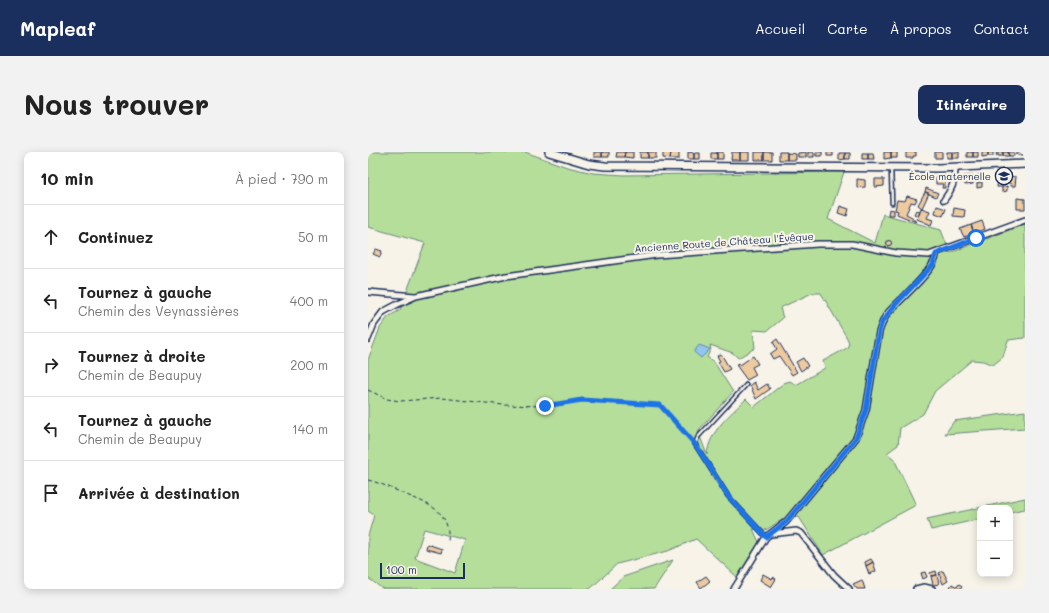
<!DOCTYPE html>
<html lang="fr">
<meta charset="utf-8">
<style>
body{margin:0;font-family:Mali,sans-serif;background:#f2f2f2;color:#222}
.controls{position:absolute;right:12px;bottom:12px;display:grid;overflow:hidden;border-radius:8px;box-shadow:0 2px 10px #0003}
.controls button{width:36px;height:36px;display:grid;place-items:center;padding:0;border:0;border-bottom:1px solid #e0e0e0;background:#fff;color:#222;font:20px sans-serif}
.scale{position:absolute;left:12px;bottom:10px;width:85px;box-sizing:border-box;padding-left:4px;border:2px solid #1b2f5e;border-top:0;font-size:11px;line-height:14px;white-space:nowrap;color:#1b2f5e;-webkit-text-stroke:3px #f7f3e8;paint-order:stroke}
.stop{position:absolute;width:12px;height:12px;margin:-9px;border:3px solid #1a73e8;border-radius:50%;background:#fff}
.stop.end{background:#1a73e8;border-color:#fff;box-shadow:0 1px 4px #0008}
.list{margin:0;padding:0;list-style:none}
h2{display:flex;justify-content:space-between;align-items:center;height:52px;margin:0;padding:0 16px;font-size:17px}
h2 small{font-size:13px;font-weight:400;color:#767676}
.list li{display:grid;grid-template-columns:26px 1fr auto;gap:12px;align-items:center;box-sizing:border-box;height:64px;padding:0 16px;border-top:1px solid #e0e0e0}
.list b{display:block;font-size:15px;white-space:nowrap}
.list p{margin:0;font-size:13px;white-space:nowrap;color:#767676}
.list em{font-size:13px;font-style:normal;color:#767676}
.icon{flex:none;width:22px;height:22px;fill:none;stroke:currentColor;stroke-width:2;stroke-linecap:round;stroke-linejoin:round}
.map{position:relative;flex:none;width:657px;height:437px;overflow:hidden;border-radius:8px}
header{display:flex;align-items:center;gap:24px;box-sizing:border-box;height:56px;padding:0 20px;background:#1b2f5e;color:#fff}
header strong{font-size:19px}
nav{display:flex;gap:22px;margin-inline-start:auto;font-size:14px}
.intro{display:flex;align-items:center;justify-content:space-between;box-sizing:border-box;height:96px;padding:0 24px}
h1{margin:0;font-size:28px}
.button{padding:10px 18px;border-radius:8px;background:#1b2f5e;color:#fff;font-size:14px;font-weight:700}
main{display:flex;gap:24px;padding:0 24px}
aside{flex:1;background:#fff;border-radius:8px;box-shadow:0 2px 10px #0003}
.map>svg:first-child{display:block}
.green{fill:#b5de9a;stroke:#68867c;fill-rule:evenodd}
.water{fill:#92c6ef;stroke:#628ab5}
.building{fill:#eeca9f;stroke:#1b2f5e}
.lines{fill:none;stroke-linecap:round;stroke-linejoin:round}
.service-casing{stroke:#1b2f5e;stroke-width:5.5}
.minor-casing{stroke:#1b2f5e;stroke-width:8}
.secondary-casing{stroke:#1b2f5e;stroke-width:10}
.path{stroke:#1b2f5e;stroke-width:1;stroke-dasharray:4 3;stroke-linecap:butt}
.service{stroke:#f7f3e8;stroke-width:2.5}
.minor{stroke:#f7f3e8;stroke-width:5}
.secondary{stroke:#f7f3e8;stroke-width:7}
.route{stroke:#1a73e8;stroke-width:5}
.labels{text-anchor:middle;stroke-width:4;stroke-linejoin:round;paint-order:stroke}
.poi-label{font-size:10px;fill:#1b2f5e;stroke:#f7f3e8;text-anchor:end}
.street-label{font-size:10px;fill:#1b2f5e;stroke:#f7f3e8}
</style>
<header>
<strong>Mapleaf</strong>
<nav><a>Accueil</a><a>Carte</a><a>À propos</a><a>Contact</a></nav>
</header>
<div class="intro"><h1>Nous trouver</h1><a class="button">Itinéraire</a></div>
<main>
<aside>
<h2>10 min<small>À pied · 790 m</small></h2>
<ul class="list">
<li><svg class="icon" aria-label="ahead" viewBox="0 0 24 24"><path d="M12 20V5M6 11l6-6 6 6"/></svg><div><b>Continuez</b></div><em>50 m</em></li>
<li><svg class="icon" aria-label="left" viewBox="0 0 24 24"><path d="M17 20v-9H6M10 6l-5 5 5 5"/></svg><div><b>Tournez à gauche</b><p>Chemin des Veynassières</p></div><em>400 m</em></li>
<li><svg class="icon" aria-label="right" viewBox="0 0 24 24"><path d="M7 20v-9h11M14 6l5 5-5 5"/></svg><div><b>Tournez à droite</b><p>Chemin de Beaupuy</p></div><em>200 m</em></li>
<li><svg class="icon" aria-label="left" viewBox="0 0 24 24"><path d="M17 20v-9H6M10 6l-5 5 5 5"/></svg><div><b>Tournez à gauche</b><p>Chemin de Beaupuy</p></div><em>140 m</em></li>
<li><svg class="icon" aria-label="arrive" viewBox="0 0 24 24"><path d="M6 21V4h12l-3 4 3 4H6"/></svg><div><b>Arrivée à destination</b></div></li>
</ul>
</aside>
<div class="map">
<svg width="657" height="437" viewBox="0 0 657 437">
<rect width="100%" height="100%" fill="#f7f3e8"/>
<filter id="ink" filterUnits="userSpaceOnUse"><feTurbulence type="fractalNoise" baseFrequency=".025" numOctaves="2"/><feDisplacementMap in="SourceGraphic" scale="8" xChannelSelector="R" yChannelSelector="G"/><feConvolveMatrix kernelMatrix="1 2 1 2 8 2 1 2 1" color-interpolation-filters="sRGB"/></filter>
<g filter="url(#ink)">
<path class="green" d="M0,0h157l42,15 26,6 31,2 220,-3 -16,47 47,24 8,-29 58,16 9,23 75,-29v114l-17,2 -5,17 -10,8 -10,-4 -11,-1 -37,31 -12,23 -23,14 -2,17 -11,8 7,6 22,46 -93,50 -24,-38 -14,1 -21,13 -11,-2 6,13 -22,35 -41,-38 -28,12 -51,13 -27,25h-207l-15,-11v-42l6,-21 -6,-4v-151l12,-32 8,-11 12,-7 25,-67 -57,-16zM444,141h9l26,45 2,5 -2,5 -24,13 2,7 -29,17 -6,-4 -6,2 -30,24 -8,-8c-16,16 -37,32 -39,56l-9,-24 35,-39 -19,-30 -7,-5 4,-8 -1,-4 23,8 5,5 17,-10 -2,-18 14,1 16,-13 -3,-10zM56,377l41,11 -10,33 -40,-15z
M657,259v17l-80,6 9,-13z
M657,346v11l-15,3v-4h-30v11l-49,11 -4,-11z
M305,408l-19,29h-44l13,-12z"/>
<path class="water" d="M331,193l11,4 -9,9 -7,-6z"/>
<path class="building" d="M226,0h8v5h-8z
M234,0h7v5h-7z
M249,0h8l-1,5h-8z
M257,0h8v6l-9,-1z
M272,0h8v6h-8z
M280,0h8v6h-8z
M295,0h8l-1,7 -7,-1z
M303,0h8v7h-9z
M320,0l6,1v6h-6z
M349,0h6v7h-6z
M364,0h8v8h-9z
M372,0h9v8h-9z
M387,0h9v8h-9z
M396,0h8v8h-8z
M411,0h8v8h-8z
M438,0v5h-8v-4z
M440,0h6v5h-6z
M448,0h6v4h-6z
M459,0h6v4h-6z
M516,0h7v6l-7,1z
M523,0h6v6h-6z
M538,0h10v4h-3v2h-7z
M567,0h7v6h-7z
M579,0h5v6h-5z
M584,0h7v6h-7z
M599,0h6v5h-6z
M605,0h5v5h-5z
M614,0h6v4l-6,1z
M620,0h5v4h-5z
M630,0h5v4h-5z
M635,0h5l1,4h-6z
M640,0h6v4h-5z
M649,0h6v3h-6z
M326,1h6v6h-6z
M343,1h6v6h-6z
M419,1l9,1v6h-9z
M471,1h6v6l-6,1z
M477,1h5v6h-5z
M494,1h6v6h-6z
M500,1h5l1,6h-6z
M615,22v6l-6,1v-6z
M568,24h9v12h-3l1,-4h-7z
M596,24h9v8l-8,1z
M639,24l9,1 -1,9h-4l-1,-3h-8v4h-5l1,-10 9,1z
M489,27l8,1v7l-8,1z
M507,27h9v7l-9,1z
M614,30v5l-5,1v-5z
M639,34v5l-5,1v-5z
M558,36l12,5 -2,4 -11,-5z
M557,40l4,1 -7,15 -4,-3z
M539,44l10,3 -2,4 -4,-1 -5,12 6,3 4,5 -19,-8 1,-3 -3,-1 2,-10 8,1z
M649,46l8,1v10h-8z
M472,54l9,3 -2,7 -9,-3z
M569,54l9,3 -3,7 -8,-3z
M553,56l9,3 -3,7 6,2 -2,5 -14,-6z
M586,56l11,2 -1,7 -11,-1z
M521,57l5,1v5h-6z
M548,58l4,1 -2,5 -4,-2z
M614,69l3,8 -11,4 -3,-8z
M603,73l3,8 -10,4 -4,-8z
M518.5 91a2.5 2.5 0 1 1 5 0a2.5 2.5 0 1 1-5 0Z
M8,97l6,2 -2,6 -7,-3z
M409,187l20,33 -5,3 -13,-19 -6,3 -3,-5 7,-5 -4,-7z
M353,202l9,15 -6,3 -6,-10 2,-1 -3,-5z
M385,204l5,8 -6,3 4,8 -9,5 -11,-15 3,-2 1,2z
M435,206l5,8 -7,5 -5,-9z
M386,230l4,8 9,-6 3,5 -14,10 -6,-14z
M59,392l15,5 -1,4 -15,-4z
M503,407l2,3 -7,4 -1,-4z
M505,410l3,9 -7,3 -3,-8z
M568,419l1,4 -6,1 -1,-3z
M575,419l5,10 -5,3 -4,-11z
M557,420l2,5 -4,2 -2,-6z
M395,422l9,5 1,-2 3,2 -5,8 -11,-7z
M569,423l2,9 -6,1 -2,-9z
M338,424l4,5 -9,7 -4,-6z
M494,428l3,9h-8l-4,-5z
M584,432l5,3 2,-3 3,2 -2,3h-11z"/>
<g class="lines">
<defs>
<path id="service" d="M523,16l1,35
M378,233l-48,52 -3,7 33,52 38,41"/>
<path id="minor" d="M576,48c8,-11 11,-18 11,-32
M0,140l47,4
M0,187l6,-15 9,-12 15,-8 18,-8 90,-20 151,-21 161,-11h34l44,9 33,2 96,-35
M403,382l25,-3 5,2 33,42 15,14
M366,437l32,-52 20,-15 70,-84 10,-28 13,-78c2,-6 4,-12 8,-18 10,-12 51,-46 49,-60
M548,437l8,-2 8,2"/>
<path id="secondary" d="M181,0l40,12 16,2 333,2 87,-4"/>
</defs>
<use href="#service" class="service-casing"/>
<use href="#minor" class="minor-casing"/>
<use href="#secondary" class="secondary-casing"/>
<path class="path" d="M628,0l1,7
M0,238l19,9 13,2 42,-3 61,7 42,1 37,-7 78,6 32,35
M0,328c12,3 23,8 34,13 25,11 49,16 46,49"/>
<use href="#service" class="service"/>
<use href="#minor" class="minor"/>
<use href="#secondary" class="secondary"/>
</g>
</g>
<g class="lines" filter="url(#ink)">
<path class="route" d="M177,254l37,-6 78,5 35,39 33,52 38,41 20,-15 70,-84 10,-28 13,-78 3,-10 12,-16 39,-41 3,-11 40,-16"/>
</g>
<defs>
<symbol id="school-ring" viewBox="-11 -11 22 22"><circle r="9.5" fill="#f7f3e8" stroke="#1b2f5e" stroke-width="1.5"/><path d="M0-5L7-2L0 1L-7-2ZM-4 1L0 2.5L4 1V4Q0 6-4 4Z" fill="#1b2f5e"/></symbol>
</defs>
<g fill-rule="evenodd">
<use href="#school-ring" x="626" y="14" width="20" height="20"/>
</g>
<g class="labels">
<g class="poi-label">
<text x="623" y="28">École maternelle</text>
</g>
<g class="street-label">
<text transform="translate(356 90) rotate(-4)" y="4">Ancienne Route de Château l'Évêque</text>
</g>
</g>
</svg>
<div class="controls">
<button>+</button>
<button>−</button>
</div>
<div class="scale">100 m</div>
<div class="stop" style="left:608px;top:86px"></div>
<div class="stop end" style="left:177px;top:254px"></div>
</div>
</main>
